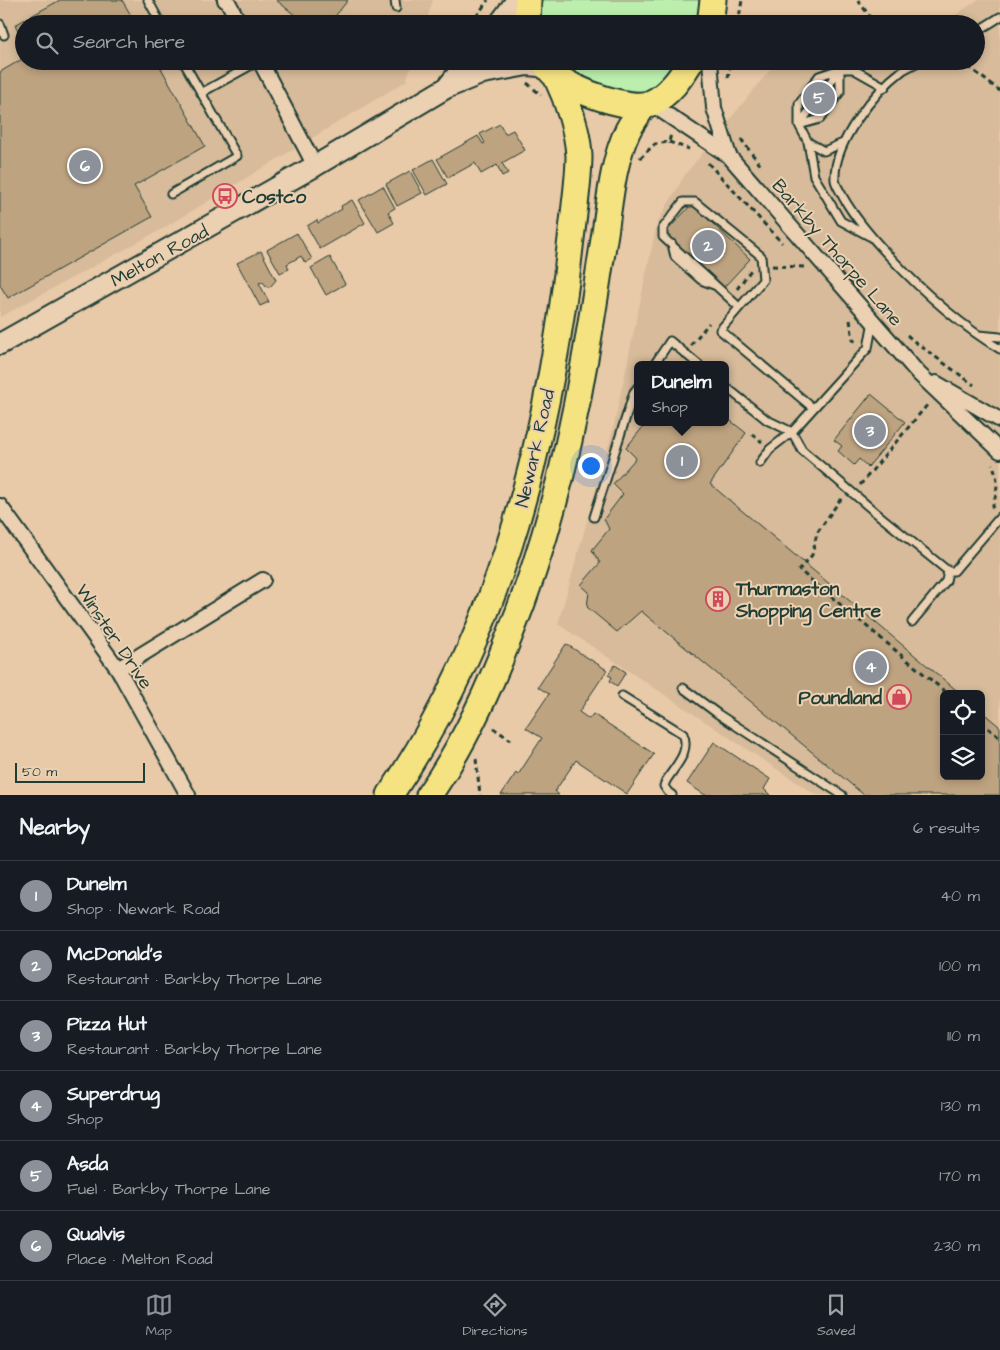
<!DOCTYPE html>
<meta charset="utf-8">
<style>
body{margin:0;font-family:"Architects Daughter",sans-serif;background:#242831;color:#f1f3f6}
.controls{position:absolute;right:15px;bottom:15px;display:grid;overflow:hidden;border-radius:8px;box-shadow:0 2px 8px #0003}
.controls button{width:45px;height:45px;display:grid;place-items:center;padding:0;border:0;border-bottom:1px solid #363941;background:#171b24;color:#f1f3f6;font:25px sans-serif}
.scale{position:absolute;left:15px;bottom:12px;width:130px;box-sizing:border-box;padding-left:5px;border:2px solid #1f3d34;border-top:0;font-size:14px;line-height:18px;white-space:nowrap;color:#1f3d34;-webkit-text-stroke:4px #ebd0b2;paint-order:stroke}
.you{position:absolute;left:590px;top:465px;width:18px;height:18px;margin:-12px;border:4px solid #fff;border-radius:50%;background:#1a73e8;box-shadow:0 0 0 8px #1a73e833}
.badge{display:grid;place-items:center;width:32px;height:32px;border-radius:50%;background:#8c9099;color:#fff;font-size:16px;font-weight:700}
.pin{position:absolute;translate:-50% -50%;border:2px solid #fff;box-shadow:0 1px 5px #0006}
.popup{position:absolute;left:634px;top:361px;width:95px;height:65px;box-sizing:border-box;display:grid;place-content:center;border-radius:8px;background:#171b24;filter:drop-shadow(0 1px 4px #0005);font-size:16px;white-space:nowrap;color:#9ea1a6}
.popup b{font-size:19px;color:#f1f3f6}
.popup::after{content:'';position:absolute;left:50%;top:100%;margin-left:-10px;border:10px solid transparent;border-top-color:#171b24}
.list{margin:0;padding:0;list-style:none}
h2{display:flex;justify-content:space-between;align-items:center;height:65px;margin:0;padding:0 20px;font-size:21px}
h2 small{font-size:16px;font-weight:400;color:#9ea1a6}
.list li{display:grid;grid-template-columns:32px 1fr auto;gap:15px;align-items:center;box-sizing:border-box;height:70px;padding:0 20px;border-top:1px solid #363941}
.list b{display:block;font-size:19px;white-space:nowrap}
.list p{margin:0;font-size:16px;white-space:nowrap;color:#9ea1a6}
.list em{font-size:16px;font-style:normal;color:#9ea1a6}
.icon{flex:none;width:28px;height:28px;fill:none;stroke:currentColor;stroke-width:2;stroke-linecap:round;stroke-linejoin:round}
.map{position:relative;flex:none;width:1000px;height:795px;overflow:hidden}
.search{position:absolute;background:#171b24;box-shadow:0 2px 8px #0003;left:15px;right:15px;top:15px;height:55px;display:flex;align-items:center;gap:12px;box-sizing:border-box;padding:0 18px;border-radius:28px;color:#9ea1a6;font-size:19px}
.sheet{height:485px;background:#171b24}
nav{display:flex;justify-content:space-around;align-items:center;box-sizing:border-box;height:70px;border-top:1px solid #363941;background:#171b24;font-size:14px;color:#9ea1a6}
nav a{display:grid;justify-items:center;gap:2px}
nav .on{color:#8c9099}
.map>svg:first-child{display:block}
.built{fill:#d7bb9a;fill-rule:evenodd}
.green{fill:#bceeae;stroke:#6e9671}
.building{fill:#bea381;stroke:#1f3d34}
.lines{fill:none;stroke-linecap:round;stroke-linejoin:round}
.lane-casing{stroke:#1f3d34;stroke-width:11}
.street-casing{stroke:#1f3d34;stroke-width:18}
.secondary-casing{stroke:#1f3d34;stroke-width:24}
.highway-casing{stroke:#1f3d34;stroke-width:29}
.path{stroke:#1f3d34;stroke-width:3;stroke-dasharray:5 4;stroke-linecap:butt}
.lane{stroke:#ebd0b2;stroke-width:7}
.street{stroke:#ebd0b2;stroke-width:14}
.secondary{stroke:#ebd0b2;stroke-width:20}
.highway{stroke:#f5e382;stroke-width:25}
.labels{text-anchor:middle;stroke-width:4;stroke-linejoin:round;paint-order:stroke}
.poi-label{font-size:19px;font-weight:bold;fill:#1f3d34;stroke:#ebd0b2;text-anchor:start}
.street-label{font-size:19px;fill:#1f3d34;stroke:#ebd0b2}
</style>
<div class="map">
<svg width="1000" height="795" viewBox="0 0 1000 795">
<rect width="100%" height="100%" fill="#e8c9a8"/>
<filter id="ink" filterUnits="userSpaceOnUse"><feTurbulence type="fractalNoise" baseFrequency=".02" numOctaves="2"/><feDisplacementMap in="SourceGraphic" scale="10" xChannelSelector="R" yChannelSelector="G"/><feConvolveMatrix kernelMatrix="1 2 1 2 8 2 1 2 1" color-interpolation-filters="sRGB"/></filter>
<g filter="url(#ink)">
<path class="built" d="M0,0h433l-8,24h-401v37h389l-7,20 -244,148 -162,88z
M978,0h22v795h-184l-258,-171 55,-194 44,-207 28,-48 92,-114h104l2,2 3,-2h90v-37h-34zM638,365h88v57h-88zM944,694h37v82h-37z"/>
<path class="green" d="M528,0h185l-3,24h-183z
M544,61h147l-47,44z"/>
<path class="building" d="M60,0h62l14,24h-112v16l-9,-15z
M276,0h72l-19,24h-23z
M24,58v3h133l48,85 -71,40 18,31 -144,81 -8,-13v-213z
M816,74l26,20 -20,27 -26,-20z
M500,124l5,10 8,-4 12,20 -23,13 6,10 -6,3 -5,-11 -16,9 -6,-11 -27,15 -11,-19 41,-23 5,8 2,-1 -5,-9z
M433,159l14,25 -20,11 -14,-25z
M410,171l12,22 -25,13 -11,-22z
M383,186l12,22 -7,4 6,11 -16,9 -19,-32z
M352,200l13,23 -45,26 -13,-23 10,-6 1,3 24,-14 -1,-3z
M692,204l58,55 -26,28 -59,-54z
M297,233l15,26 -7,4 -4,-7 -14,8 2,5 -9,4 -13,-23z
M261,251l15,29 -6,7h-3l-4,-5 -4,1 10,19 -9,4 -23,-43z
M330,257l15,27 -19,11 -15,-27z
M871,394l34,28 -37,45 -9,-8 -5,6 -16,-14 4,-5 -8,-6z
M726,417l20,16 -36,51 251,210h-17v82h37v-65l19,16v68h-136l-223,-184 -24,21 -30,-25 2,-15 -8,-7 19,-22 -8,-13 17,-21 -5,-10 19,-25 -10,-10 23,-26 -10,-10 21,-26h79z
M566,644l41,26 -28,42 10,7 4,-5 61,40 -27,40 -51,-34 -21,31 4,4h-58l15,-22 2,2 24,-37 -16,-10 23,-34 -11,-7z
M615,665l11,7 -9,14 -7,-5 2,-4 -4,-2z
M714,742l56,37 -6,10 6,6h-65l-18,-12z"/>
<g class="lines">
<defs>
<path id="lane" d="M148,0l13,24
M395,0l1,8
M0,24l4,11
M976,32l24,-15
M920,61c-6,3 -12,6 -17,9 -29,22 -70,73 -68,110 1,6 6,12 8,17 13,23 29,41 47,60 33,35 68,67 110,92
M840,69v23l-20,27 -21,6v-21l20,-28z
M201,93l58,-32
M808,142l16,9 19,-8
M171,194l66,-38 -54,-95
M869,236l-28,-15 -27,-45 -6,-34 -9,-17 41,-56h13l32,18
M672,244l3,13 26,23 13,5
M739,307l-76,-70v-9l20,-26h12l66,54 2,24 -43,50 93,78
M979,335l21,2
M654,365l16,-24 29,24
M726,387l41,33 25,12 76,-84 5,-27
M760,463l10,-14 22,-17 10,18 73,62 73,59
M594,517l40,-125 4,-5
M912,622l34,-41 2,-10h6l5,-6 41,-48
M683,688l35,26 124,81
M622,696l61,38c8,18 -8,32 -17,47l-2,5 4,6 4,3"/>
<path id="street" d="M225,0l3,2 12,22
M260,61l55,105
M710,61l4,47 15,48
M650,103l79,53 189,217 82,78
M936,383l64,37
M0,506l118,163 70,126
M118,669l145,-89"/>
<path id="secondary" d="M499,24l18,-24
M449,85l19,-24
M0,344l315,-178 131,-78 37,-15 28,-5 16,-3 12,1 11,4"/>
<path id="highway" d="M527,24l1,-24
M710,24l3,-24
M544,61c3,5 7,12 12,15 17,14 74,36 95,27 18,-8 30,-26 40,-42
M390,795c106,-157 153,-335 177,-521 3,-29 7,-58 10,-87 1,-10 2,-21 2,-31 -1,-25 -12,-57 -23,-80
M429,795c34,-49 59,-103 80,-158 36,-89 59,-179 75,-273 8,-44 14,-87 21,-131 5,-34 8,-72 23,-103 5,-9 11,-17 16,-25"/>
</defs>
<use href="#lane" class="lane-casing"/>
<use href="#street" class="street-casing"/>
<use href="#secondary" class="secondary-casing"/>
<use href="#highway" class="highway-casing"/>
<path class="path" d="M858,0l17,24
M471,24l17,-24
M738,24l4,-24
M961,61l39,30
M728,78l3,-17
M527,83l14,12
M741,139l20,27
M669,142l20,7
M640,158l15,-14 14,-2 2,-8
M708,163l74,80
M772,266l32,1
M737,289l14,-19
M850,320l3,20 6,3
M907,335l8,7 59,43
M691,345l18,-22
M752,434l10,8
M860,485l68,-81
M842,500h-2l-23,33 -5,22 -13,15 149,124
M992,508c5,-16 8,-28 0,-44
M981,722l19,16
M493,728l18,12
M476,759l4,36"/>
<use href="#lane" class="lane"/>
<use href="#street" class="street"/>
<use href="#secondary" class="secondary"/>
<use href="#highway" class="highway"/>
</g>
</g>
<defs>
<symbol id="bus-ring" viewBox="-11 -11 22 22"><circle r="9.5" fill="#ebd0b2" stroke="#d1495b" stroke-width="1.5"/><path d="M-5-6H5V4H4V6H2V4H-2V6H-4V4H-5ZM-3.5-4V0h7V-4ZM-3.5 1.2v1.5H-2V1.2ZM2 1.2v1.5H3.5V1.2Z" fill="#d1495b"/></symbol>
<symbol id="building-ring" viewBox="-11 -11 22 22"><circle r="9.5" fill="#ebd0b2" stroke="#d1495b" stroke-width="1.5"/><path d="M-4-6H4V6H1V3H-1V6H-4ZM-2.5-4.3h1.7v1.8h-1.7ZM.8-4.3h1.7v1.8H.8ZM-2.5-1h1.7V.8h-1.7ZM.8-1h1.7V.8H.8Z" fill="#d1495b"/></symbol>
<symbol id="shop-ring" viewBox="-11 -11 22 22"><circle r="9.5" fill="#ebd0b2" stroke="#d1495b" stroke-width="1.5"/><path d="M-5-2.5h2.3a2.7 3.5 0 0 1 5.4 0H5L5.5 6h-11ZM-1.5-2.5h3a1.5 2.3 0 0 0-3 0Z" fill="#d1495b"/></symbol>
</defs>
<g fill-rule="evenodd">
<use href="#bus-ring" x="211" y="182" width="28" height="28"/>
<use href="#building-ring" x="704" y="585" width="28" height="28"/>
<use href="#shop-ring" x="885" y="683" width="28" height="28"/>
</g>
<g class="labels">
<g class="poi-label">
<text x="242" y="203">Costco</text>
<text x="736" y="595">Thurmaston<tspan x="736" dy="22">Shopping Centre</tspan></text>
<text x="882" y="704" text-anchor="end">Poundland</text>
</g>
<g class="street-label">
<text transform="translate(838 252) rotate(49)" y="7">Barkby Thorpe Lane</text>
<text transform="translate(159 255) rotate(-29)" y="7">Melton Road</text>
<text transform="translate(534 448) rotate(-77)" y="7">Newark Road</text>
<text transform="translate(115 636) rotate(56)" y="7">Winster Drive</text>
</g>
</g>
</svg>
<div class="controls">
<button><svg class="icon" aria-label="locate" viewBox="0 0 24 24"><circle cx="12" cy="12" r="6"/><path d="M12 2v4M12 18v4M2 12h4M18 12h4"/></svg></button>
<button><svg class="icon" aria-label="layers" viewBox="0 0 24 24"><path d="M12 4l9 5-9 5-9-5zM3 14l9 5 9-5"/></svg></button>
</div>
<div class="scale">50 m</div>
<div class="you"></div>
<div class="pin badge" style="left:682px;top:461px">1</div>
<div class="popup"><b>Dunelm</b>Shop</div>
<div class="pin badge" style="left:708px;top:246px">2</div>
<div class="pin badge" style="left:870px;top:431px">3</div>
<div class="pin badge" style="left:871px;top:667px">4</div>
<div class="pin badge" style="left:819px;top:98px">5</div>
<div class="pin badge" style="left:85px;top:166px">6</div>
<div class="search"><svg class="icon" aria-label="search" viewBox="0 0 24 24"><circle cx="10" cy="10" r="6"/><path d="M15 15l6 6"/></svg>Search here</div>
</div>
<section class="sheet">
<h2>Nearby<small>6 results</small></h2>
<ul class="list">
<li><span class="badge">1</span><div><b>Dunelm</b><p>Shop · Newark Road</p></div><em>40 m</em></li>
<li><span class="badge">2</span><div><b>McDonald's</b><p>Restaurant · Barkby Thorpe Lane</p></div><em>100 m</em></li>
<li><span class="badge">3</span><div><b>Pizza Hut</b><p>Restaurant · Barkby Thorpe Lane</p></div><em>110 m</em></li>
<li><span class="badge">4</span><div><b>Superdrug</b><p>Shop</p></div><em>130 m</em></li>
<li><span class="badge">5</span><div><b>Asda</b><p>Fuel · Barkby Thorpe Lane</p></div><em>170 m</em></li>
<li><span class="badge">6</span><div><b>Qualvis</b><p>Place · Melton Road</p></div><em>230 m</em></li>
</ul>
</section>
<nav>
<a class="on"><svg class="icon" aria-label="map" viewBox="0 0 24 24"><path d="M3 6l6-2 6 2 6-2v14l-6 2-6-2-6 2zM9 4v14M15 6v14"/></svg>Map</a>
<a><svg class="icon" aria-label="directions" viewBox="0 0 24 24"><path d="M12 3l9 9-9 9-9-9zM9 14v-3h6M13 9l2 2-2 2"/></svg>Directions</a>
<a><svg class="icon" aria-label="saved" viewBox="0 0 24 24"><path d="M7 4h10v16l-5-4-5 4z"/></svg>Saved</a>
</nav>
